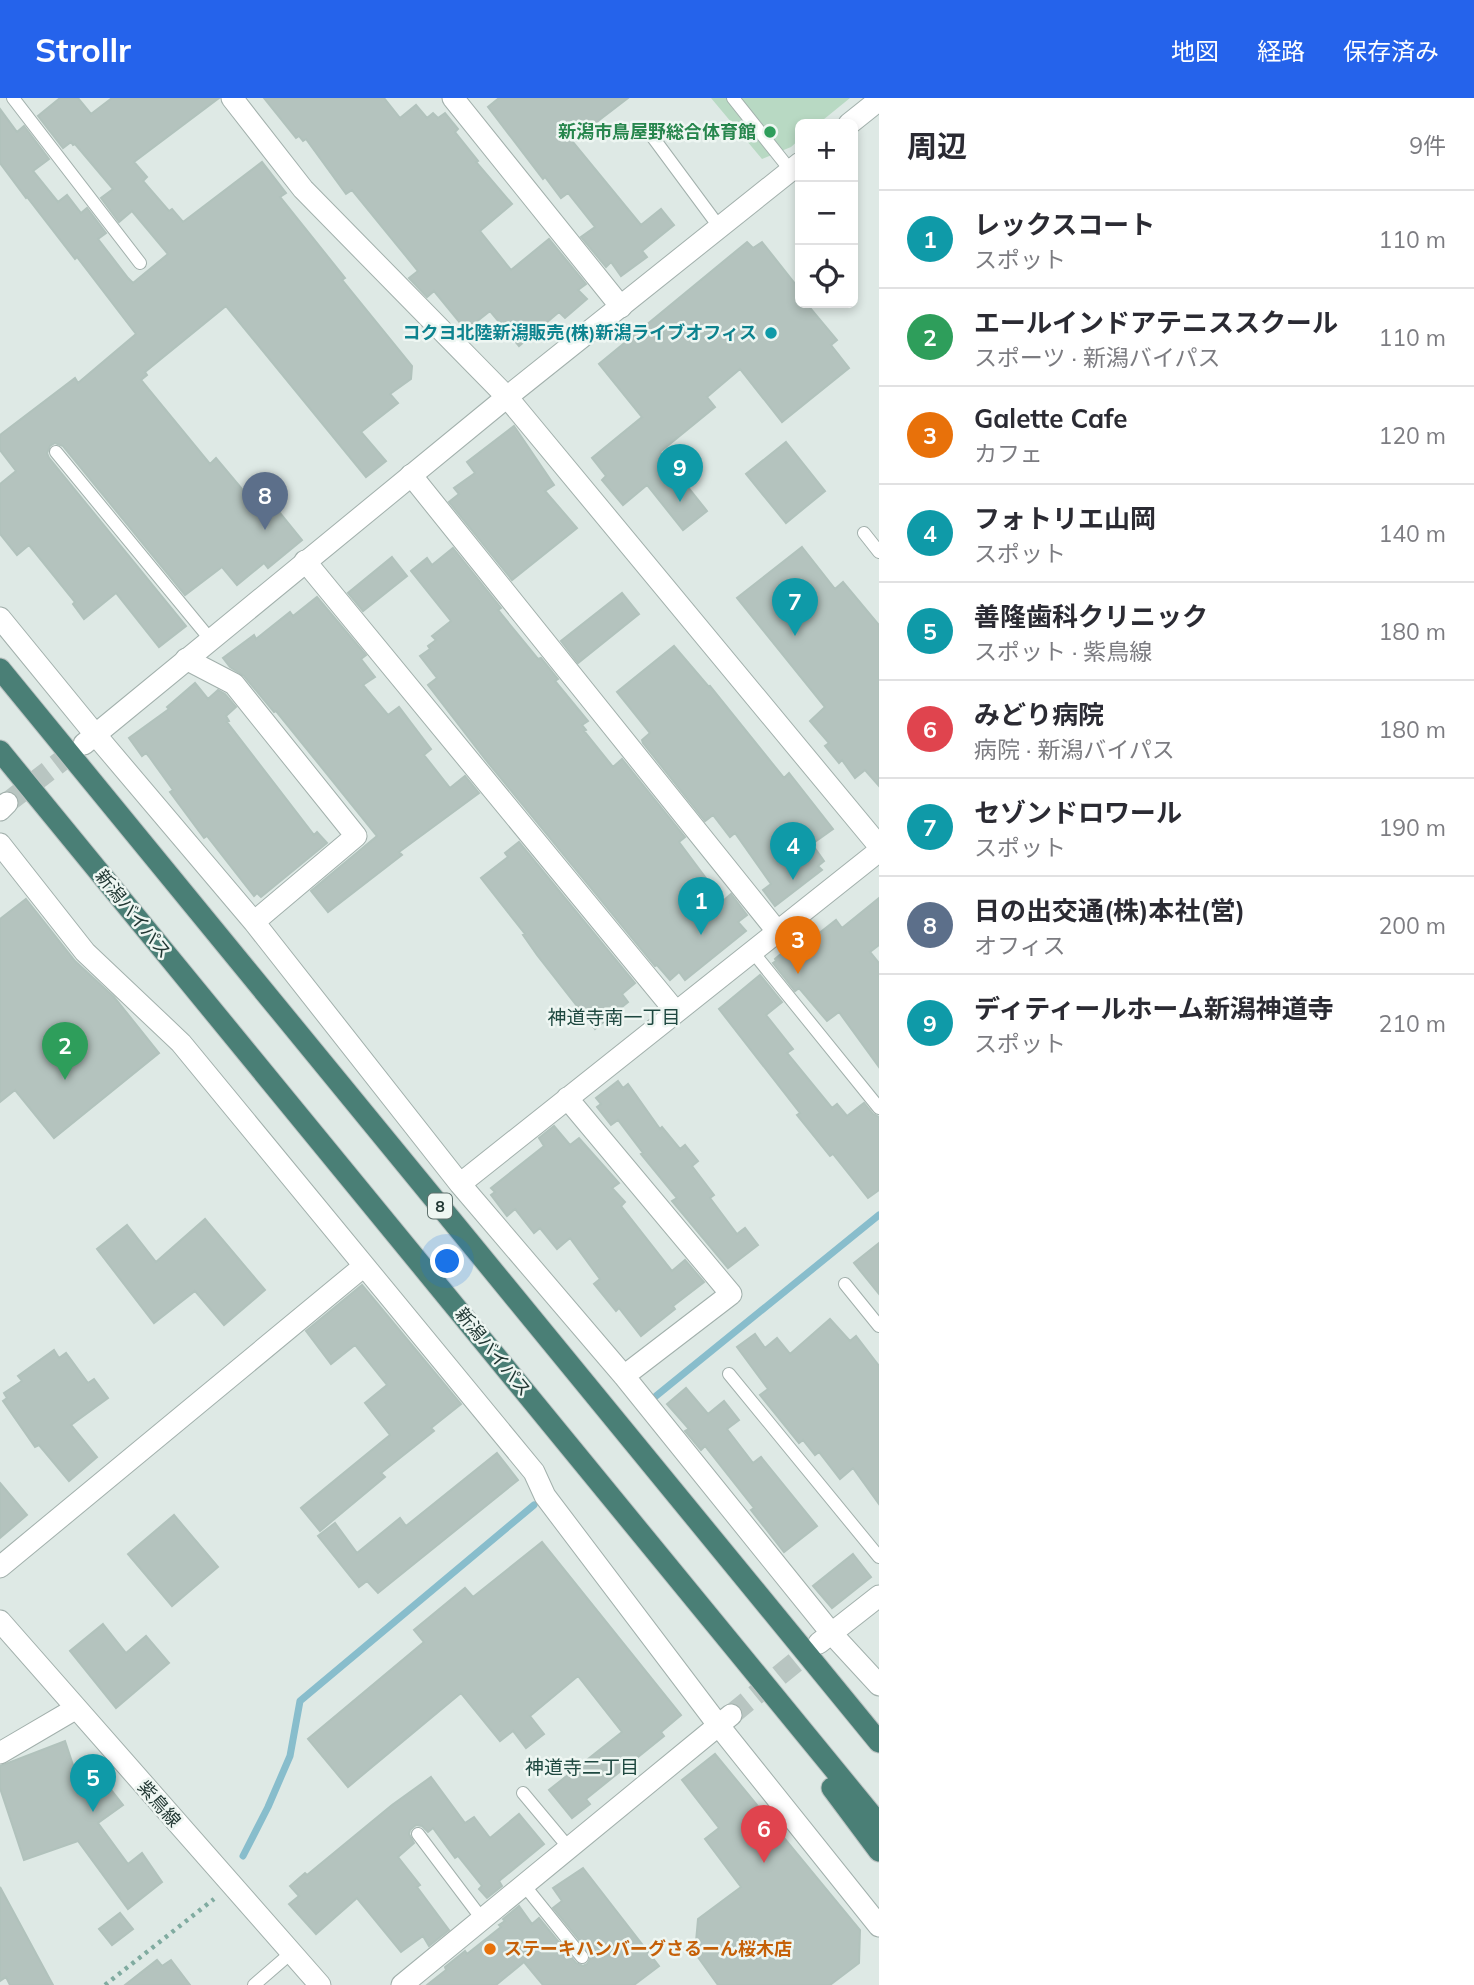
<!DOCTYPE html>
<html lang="ja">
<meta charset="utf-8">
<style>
body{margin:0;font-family:Mulish,"Noto Sans JP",sans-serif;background:#f2f2f3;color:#2b2b33}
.controls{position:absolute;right:21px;top:21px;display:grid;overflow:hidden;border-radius:10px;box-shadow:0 4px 10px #0003}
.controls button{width:63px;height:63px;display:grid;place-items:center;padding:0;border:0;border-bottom:2px solid #e1e1e2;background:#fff;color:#2b2b33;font:35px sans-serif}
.you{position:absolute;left:448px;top:1164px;width:24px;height:24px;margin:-18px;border:5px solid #fff;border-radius:50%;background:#1a73e8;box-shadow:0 0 0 10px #1a73e833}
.badge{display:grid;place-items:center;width:46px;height:46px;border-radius:50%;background:#2563eb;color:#fff;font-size:23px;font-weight:700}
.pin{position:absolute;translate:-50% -58px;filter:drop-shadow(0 2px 4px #0008)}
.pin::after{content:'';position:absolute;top:37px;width:24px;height:21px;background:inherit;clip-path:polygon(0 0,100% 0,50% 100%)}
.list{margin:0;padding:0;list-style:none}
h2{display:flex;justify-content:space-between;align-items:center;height:91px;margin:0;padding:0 28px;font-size:30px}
h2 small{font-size:23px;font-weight:400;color:#7c7c81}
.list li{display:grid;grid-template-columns:46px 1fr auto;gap:21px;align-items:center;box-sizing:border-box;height:98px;padding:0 28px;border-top:2px solid #e1e1e2}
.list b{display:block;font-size:26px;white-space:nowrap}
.list p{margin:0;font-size:23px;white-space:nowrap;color:#7c7c81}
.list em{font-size:23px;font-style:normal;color:#7c7c81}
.icon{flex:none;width:38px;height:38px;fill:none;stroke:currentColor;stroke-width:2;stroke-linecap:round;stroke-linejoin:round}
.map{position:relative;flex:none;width:879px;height:1887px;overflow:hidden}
header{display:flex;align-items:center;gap:42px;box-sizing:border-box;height:98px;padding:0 35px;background:#2563eb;color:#fff}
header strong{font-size:33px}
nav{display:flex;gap:38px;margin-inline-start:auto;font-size:24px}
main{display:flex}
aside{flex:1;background:#fff}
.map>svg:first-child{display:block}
.green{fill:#b8d9c3}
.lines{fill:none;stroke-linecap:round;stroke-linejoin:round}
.stream{stroke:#88bdcc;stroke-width:7}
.building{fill:#b4c3be;stroke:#b1c2bc;stroke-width:2}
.minor-tunnel{stroke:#b8c5c1;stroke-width:21;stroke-dasharray:21 10;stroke-linecap:butt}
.tertiary-tunnel{stroke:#b8c5c1;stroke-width:21;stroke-dasharray:21 10;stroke-linecap:butt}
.service-casing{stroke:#a2b0ac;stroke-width:14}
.minor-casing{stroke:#a2b0ac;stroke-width:23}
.tertiary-casing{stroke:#a2b0ac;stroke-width:23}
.trunk-casing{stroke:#bcc3c2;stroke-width:23}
.path{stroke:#80aba0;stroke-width:4.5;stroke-dasharray:3.5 5;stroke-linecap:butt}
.service{stroke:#fff;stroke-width:12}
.minor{stroke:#fff;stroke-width:21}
.tertiary{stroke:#fff;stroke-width:21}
.trunk{stroke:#4a7f76;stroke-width:21}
.leisure-dot{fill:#2e9e5b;stroke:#eef6f2;stroke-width:2.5}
.culture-dot{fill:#0f9aa8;stroke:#eef6f2;stroke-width:2.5}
.food-dot{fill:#e8710a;stroke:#eef6f2;stroke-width:2.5}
.labels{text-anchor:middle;stroke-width:5;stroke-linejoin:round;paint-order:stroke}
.shield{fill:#eef6f2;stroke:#5e706c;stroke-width:2}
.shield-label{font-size:16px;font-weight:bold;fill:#213733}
.leisure-label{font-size:18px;font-weight:bold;fill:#27864d;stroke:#eef6f2;text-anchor:end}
.culture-label{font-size:18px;font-weight:bold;fill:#0d838f;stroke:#eef6f2;text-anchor:end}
.street-label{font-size:18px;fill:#213733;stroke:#eef6f2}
.food-label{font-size:18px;font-weight:bold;fill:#c56008;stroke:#eef6f2;text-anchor:start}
.neighbourhood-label{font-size:19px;fill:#1e4840;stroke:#eef6f2}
</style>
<header>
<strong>Strollr</strong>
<nav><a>地図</a><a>経路</a><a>保存済み</a></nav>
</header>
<main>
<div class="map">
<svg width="879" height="1887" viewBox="0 0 879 1887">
<rect width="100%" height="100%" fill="#dee9e5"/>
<path class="green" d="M711,0h139l-32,26h-18v15l-9,8 -29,12z"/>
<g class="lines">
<path class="stream" d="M656,1298l223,-181
M243,1758l25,-49 22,-51 10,-55 234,-196"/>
</g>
<path class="building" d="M60,0h18l13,16 21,-16h107l-85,64 13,15 -4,4 26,30 3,-2 11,13 79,-60 24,31 -6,4 65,81 -3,2 70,86 -1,13 -21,15 8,9 -37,29 25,29 -20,16 -140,-171 -81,66 2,3 -6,5 69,84 6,-6 36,43 11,-9 39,48 -34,28 -4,-5 -27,22 -15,-18 -37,28 -122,-149 -8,-3 -5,3 -3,7 2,5 137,168 -27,21 -43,-54 -32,26 -11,-15 2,-2 -46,-57 -12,10 -17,-21v-50l16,-13 -16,-21v-15l75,-57 3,5 58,-49 -59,-77 -2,2 -48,-62 -1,1 -26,-35v-54l17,23 7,-6 25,33 -16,12 25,31 9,-7 14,18 6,-5 19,25 -8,6 30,39 5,5 35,-29 -36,-43 -13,11 -18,-24 12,-9 -38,-45 -2,1 -2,-3 -8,6 -25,-32z
M264,0h120l16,20 16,-13 11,13 6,-5 5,5 7,-5 13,16 -3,3 23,29 -2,1 36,42 -32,27 31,39 38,-31 37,45 -8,6 9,9 -22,19 -6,-6 -40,34 -29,-35 -24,19 -32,-39 -7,6 -18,-19 9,-7 -66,-81 -6,4 -40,-55 -3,2 -4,-5 -3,2z
M499,0h129l-56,43 69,84 20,-16 13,16 -32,26 5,6 -26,19 -10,-14 -5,5 -25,-30 14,-10 -27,-34 -7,5 -16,-21 -2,2 -55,-72z
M747,144l6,6 9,-6 38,48v13h6l31,37 -6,5 18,23 -67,54 -42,-53 -33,28 8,10 -55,45 47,59 -24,19 -36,-45 -24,20 -21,-25 4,-4 -14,-18 50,-41 -43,-53z
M514,328l40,59 -9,6 32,37 -65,52 -63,-78 10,-8 -5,-6 21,-15 -8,-11z
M786,344l39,49 -39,32 -40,-49z
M802,449l33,42 8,-7 36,43v161l-14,-16 -10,8 -13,-18 -3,3 -14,-17 4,-3 -19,-22 15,-14 -88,-109z
M453,450l48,60 -3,2 40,49 3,-1 17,21 -3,2 33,40 -6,4 4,5 -2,1 29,36 9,-8 63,78 -6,5 44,59 8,-7 16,21 -9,7 8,9 -61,49 -6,-8 -9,8 -13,-15 -2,1 -170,-207 -57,-74 9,-7 -17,-22 10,-7 -2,-3 8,-6 -4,-4 19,-15 -40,-50 16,-13 5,7z
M392,459l15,19 -44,35 -15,-18z
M622,495l17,21 -61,49 -17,-22z
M317,499l49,58 -5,4 14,18 -12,8 25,30 11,-8 32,42 -7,6 26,33 15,-12 14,17 -80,59 3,3 -74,57 -17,-21 66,-55 -101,-125 -2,1 -30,-36 -14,-9 -7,-9 31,-23 2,4 34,-27 3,4z
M674,548l35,41 1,-1 74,92 5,-5 44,56 -21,15 12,17 -6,5 4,4 -47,36 -12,-16 8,-6 -36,-51 -5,4 -17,-22 -8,6 -62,-78 -1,-3 8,-7 -33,-41z
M195,585l13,16 10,-9 7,4 11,13 -10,9 3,5 -2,1 87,113 3,-3 10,11 -66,54 -4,-4 -3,3 -47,-60 -3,2 -34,-46 3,-2 -23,-32 -4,-5 -4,3 -13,-18 40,-29 -2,-2z
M519,744l116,141 -13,11 6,8 -33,27 -58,-74 -14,-20 2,-1 -44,-56 27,-21 -3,-4z
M879,800v47l-9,7 9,11v104l-40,-55 -12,9 -28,-33 -4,3 -22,-28 3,-2 -1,-2 37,-32 6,7 18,-14 6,8z
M26,801l49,62 39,36 45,56 -105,85 -39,-48 -15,12v-183z
M760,877l22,27 -16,13 27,34 -6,4 45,55 5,-4 10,12 17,-13 9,11 6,3v73l-11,8 -35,-44 -3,2 -33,-41 3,-2 -81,-104z
M618,983l5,7 5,-4 32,45 2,-2 18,22 5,-4 13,16 -6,5 22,29 -4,3 27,36 8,-6 13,17 -30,23 -56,-67 5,-3 -36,-44 2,-1 -25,-33 -7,5 -14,-18 4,-3 -5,-6z
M554,1028l16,19 9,-7 40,45 -7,5 13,14 -4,4 51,65 13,-11 19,22 -31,24 2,3 -34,27 -22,-28 -3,3 -22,-27 6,-5 -30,-41 -13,11 -17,-21 -6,5 -19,-24 -8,7 -16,-21 4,-3 -4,-4 53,-42 -5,-8z
M205,1121l60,71 -41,35 -29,-34 -41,32 -57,-74 30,-24 29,37z
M879,1145v51l-25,-31z
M362,1187l99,119 -30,24 3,3 -53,42 4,4 -65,54 -19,-23 89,-73 -25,-32 22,-18 -32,-40 -24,19 -25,-33z
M830,1221l20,22 6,-5 23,30v138l-26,-36 -13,11 -21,-27 -4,3 -12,-15 -4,3 -39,-48 8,-6 -31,-42 18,-13 10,14 12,-10 13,16z
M54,1252l5,8 7,-5 22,30 6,-4 14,19 -37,27 26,32 -28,24 -30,-36 -4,2 -32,-46 4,-3 -3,-5 18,-12 -4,-5z
M686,1290l22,26 16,-13 15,19 -12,9 26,34 8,-6 56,69 -33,26 -33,-42 3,-2 -49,-62 -4,4 -16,-19 4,-2 -22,-25z
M497,1355l21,27 -140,113 -11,-12 -8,6 -41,-51 17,-13 22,30 43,-35 6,8z
M0,1385l27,32 -27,23z
M174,1417l44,52 -46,39 -44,-52z
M542,1444l139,173 -20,17 3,4 -78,63 4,5 -18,14 -23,-28 73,-58 -44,-56 -48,40 14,18 -18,14 -13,-17 -13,10 -39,-48 -113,94 -40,-48 116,-97 -10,-12 51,-42 8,9z
M853,1456l18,23 -39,31 -19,-22z
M103,1526l23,29 20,-17 23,27 -53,45 -46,-57z
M65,1643l9,27 10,-7 20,28 4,-3 15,19 -25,18 30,41 14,-11 20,29 -34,27 -50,-68 -54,19 -24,-72v-22z
M715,1656l145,176 -1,33 -29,22h-112l-23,-32 3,-34 43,-32 -36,-48 14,-11 -37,-48z
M431,1679l34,46 9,-6 16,21 29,-24 25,30 -45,37 3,5 -15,12 -8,-9 3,-3 -24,-30 -3,2 -22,-30 -5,4 -6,-6 -6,-1 -6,5 -1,4 5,9 -16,14 22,28 -3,2 32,43 -20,16 -6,-10 -22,16 -44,-54 -41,36 -27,-30 10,-8 -9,-10 15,-13 2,2 85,-70z
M583,1770l76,98 -25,19h-91l-19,-23 -28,23h-69l19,-15 -1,-3 20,-16 2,3 34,-27 -2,-2 6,-4 -2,-2 16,-13 13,18 7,-6 37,45 7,3 4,-2 3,-5 -1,-7 -36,-44 9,-7 -9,-13z
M0,1789l53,98h-43l-4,-8 -6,4z
M120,1815l13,16 -21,16 -13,-16z
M157,1862l5,6 9,-6 19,25h-65z"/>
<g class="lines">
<path class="minor-tunnel" d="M731,1617l88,-72"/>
<path class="tertiary-tunnel" d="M7,705l75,-58"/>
<defs>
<path id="service" d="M13,0l127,165
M733,0l58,73
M646,30l74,100
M56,354l154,187
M864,435l15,19
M752,853l127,157
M845,1186l34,42
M729,1276l150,183
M523,1695l46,55
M418,1736l64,85
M524,1787l58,72
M254,1887l37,-32"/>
<path id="minor" d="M232,0l71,91 204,208 372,449
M453,0l168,209
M411,377l366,456
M305,463l371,451
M0,520l94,115 160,189 206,262 164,192 208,258 47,51
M186,561l48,25 122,152 -102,86
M0,746l85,108 96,91 353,429 11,24 174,230 160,200
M567,1000l164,196 -107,82
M460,1086l419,-333
M0,1469l364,-301
M819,1545l60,-47
M0,1655l75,-44
M402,1887l329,-270"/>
<path id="tertiary" d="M849,26l30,-24
M84,646l423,-347 293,-234
M0,712l7,-7
M0,1523l320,364"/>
<path id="trunk" d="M0,571l879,1073
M0,653l879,1073
M832,1690l47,63"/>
</defs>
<use href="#service" class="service-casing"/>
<use href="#minor" class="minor-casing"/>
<use href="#tertiary" class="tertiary-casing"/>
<use href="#trunk" class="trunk-casing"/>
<path class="path" d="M105,1887l109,-86"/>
<use href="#service" class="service"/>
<use href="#minor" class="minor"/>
<use href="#tertiary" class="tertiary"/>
<use href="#trunk" class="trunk"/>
</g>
<circle class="leisure-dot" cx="770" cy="34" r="7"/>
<circle class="culture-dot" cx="771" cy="235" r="7"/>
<circle class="food-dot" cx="490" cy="1851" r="7"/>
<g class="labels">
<rect class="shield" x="428" y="1095.5" width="24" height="25" rx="5"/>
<g class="shield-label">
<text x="440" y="1114">8</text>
</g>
<g class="leisure-label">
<text x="756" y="40">新潟市鳥屋野総合体育館</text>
</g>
<g class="culture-label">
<text x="757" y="241">コクヨ北陸新潟販売(株)新潟ライブオフィス</text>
</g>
<g class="street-label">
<text transform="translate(133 816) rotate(51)" y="6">新潟バイパス</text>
<text transform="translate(493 1254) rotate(51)" y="6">新潟バイパス</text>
<text transform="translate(159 1706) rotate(49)" y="6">紫鳥線</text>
</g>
<g class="food-label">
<text x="504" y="1857">ステーキハンバーグさるーん桜木店</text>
</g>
<g class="neighbourhood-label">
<text x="614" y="926">神道寺南一丁目</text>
<text x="582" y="1676">神道寺二丁目</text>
</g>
</g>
</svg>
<div class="controls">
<button>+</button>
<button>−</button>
<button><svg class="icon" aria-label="locate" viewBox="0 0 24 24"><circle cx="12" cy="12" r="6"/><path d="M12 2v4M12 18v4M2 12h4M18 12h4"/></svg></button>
</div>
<div class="you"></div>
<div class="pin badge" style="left:701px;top:837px;background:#0f9aa8">1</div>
<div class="pin badge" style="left:65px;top:982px;background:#2e9e5b">2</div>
<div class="pin badge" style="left:798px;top:876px;background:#e8710a">3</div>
<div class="pin badge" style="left:793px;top:782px;background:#0f9aa8">4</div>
<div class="pin badge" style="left:93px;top:1714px;background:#0f9aa8">5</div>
<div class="pin badge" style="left:764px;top:1765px;background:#e0444e">6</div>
<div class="pin badge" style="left:795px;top:538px;background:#0f9aa8">7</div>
<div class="pin badge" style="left:265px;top:432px;background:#5c6f8a">8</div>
<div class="pin badge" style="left:680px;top:404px;background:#0f9aa8">9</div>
</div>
<aside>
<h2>周辺<small>9件</small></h2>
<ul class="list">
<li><span class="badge" style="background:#0f9aa8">1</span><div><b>レックスコート</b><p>スポット</p></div><em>110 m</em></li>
<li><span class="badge" style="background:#2e9e5b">2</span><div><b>エールインドアテニススクール</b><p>スポーツ · 新潟バイパス</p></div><em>110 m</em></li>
<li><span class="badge" style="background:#e8710a">3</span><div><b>Galette Cafe</b><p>カフェ</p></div><em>120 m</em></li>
<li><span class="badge" style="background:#0f9aa8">4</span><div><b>フォトリエ山岡</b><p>スポット</p></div><em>140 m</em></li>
<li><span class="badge" style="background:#0f9aa8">5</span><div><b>善隆歯科クリニック</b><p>スポット · 紫鳥線</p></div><em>180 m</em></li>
<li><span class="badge" style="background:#e0444e">6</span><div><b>みどり病院</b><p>病院 · 新潟バイパス</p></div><em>180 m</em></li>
<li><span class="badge" style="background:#0f9aa8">7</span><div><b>セゾンドロワール</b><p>スポット</p></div><em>190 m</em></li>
<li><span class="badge" style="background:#5c6f8a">8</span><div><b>日の出交通(株)本社(営)</b><p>オフィス</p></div><em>200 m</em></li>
<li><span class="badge" style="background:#0f9aa8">9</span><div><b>ディティールホーム新潟神道寺</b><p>スポット</p></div><em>210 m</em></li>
</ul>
</aside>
</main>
